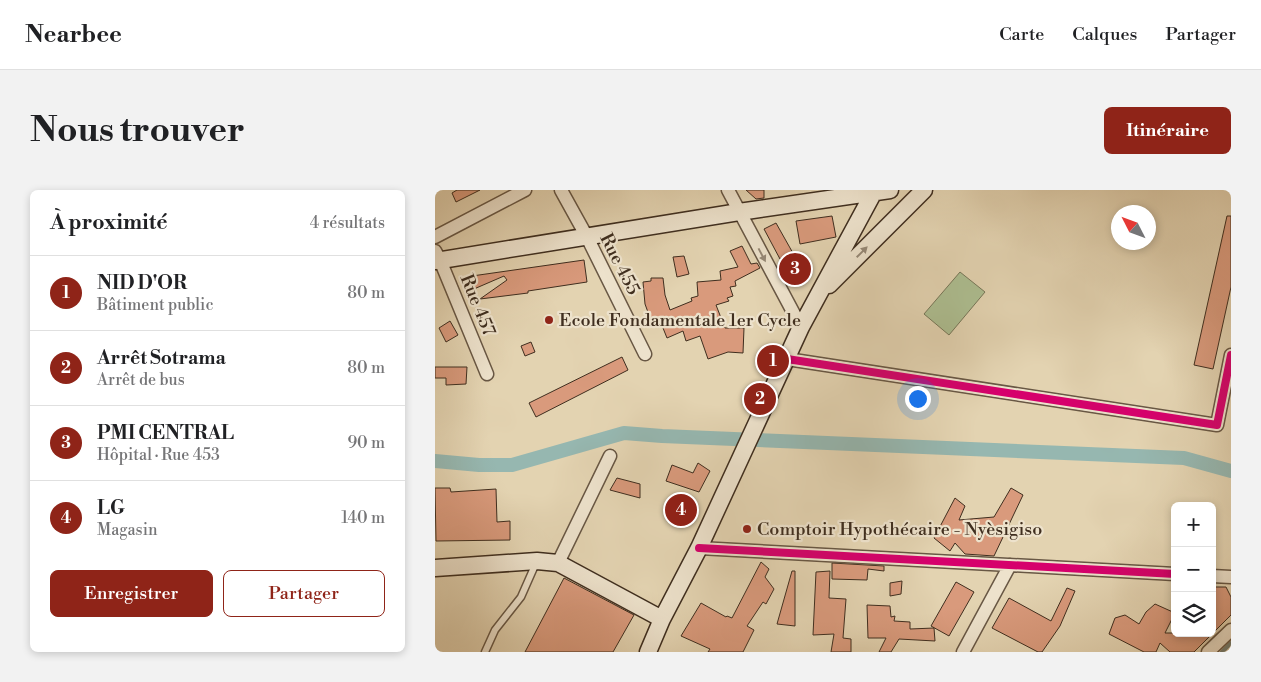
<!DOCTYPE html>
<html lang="fr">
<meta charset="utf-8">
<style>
body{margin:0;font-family:"Libre Bodoni",serif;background:#f2f2f2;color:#202124}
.controls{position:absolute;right:15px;bottom:15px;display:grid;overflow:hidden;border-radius:8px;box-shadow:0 2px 8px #0003}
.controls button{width:45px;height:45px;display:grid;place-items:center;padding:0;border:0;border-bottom:1px solid #e0e0e0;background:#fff;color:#202124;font:25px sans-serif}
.compass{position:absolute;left:676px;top:15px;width:45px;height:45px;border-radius:50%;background:#fff;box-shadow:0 2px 8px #0003;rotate:312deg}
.you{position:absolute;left:482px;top:208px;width:18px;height:18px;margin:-12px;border:4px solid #fff;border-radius:50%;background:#1a73e8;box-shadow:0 0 0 8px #1a73e833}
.badge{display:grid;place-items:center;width:32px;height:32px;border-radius:50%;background:#8f2418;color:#fff;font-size:16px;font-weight:700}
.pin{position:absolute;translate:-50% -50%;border:2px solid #fff;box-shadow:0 1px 5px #0006}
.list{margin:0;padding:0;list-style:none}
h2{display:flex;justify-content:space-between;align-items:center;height:65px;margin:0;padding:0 20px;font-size:21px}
h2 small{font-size:16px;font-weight:400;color:#757577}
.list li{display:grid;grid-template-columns:32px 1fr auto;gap:15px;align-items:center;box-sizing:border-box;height:75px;padding:0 20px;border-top:1px solid #e0e0e0}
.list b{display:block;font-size:19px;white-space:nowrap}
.list p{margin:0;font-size:16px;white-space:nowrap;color:#757577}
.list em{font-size:16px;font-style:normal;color:#757577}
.actions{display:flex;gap:10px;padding:15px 20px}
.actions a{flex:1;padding:11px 0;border:1px solid #8f2418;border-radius:8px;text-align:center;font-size:18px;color:#8f2418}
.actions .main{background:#8f2418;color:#fff}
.icon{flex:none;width:28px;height:28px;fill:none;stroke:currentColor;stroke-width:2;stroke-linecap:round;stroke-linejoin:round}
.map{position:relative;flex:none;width:796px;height:462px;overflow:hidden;border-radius:8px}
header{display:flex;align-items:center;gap:30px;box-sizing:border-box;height:70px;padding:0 25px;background:#fff;border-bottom:1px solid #e0e0e0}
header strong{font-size:24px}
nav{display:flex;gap:28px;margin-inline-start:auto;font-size:18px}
.intro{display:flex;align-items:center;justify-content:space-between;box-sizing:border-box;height:120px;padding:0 30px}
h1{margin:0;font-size:35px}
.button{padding:12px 22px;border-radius:8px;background:#8f2418;color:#fff;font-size:18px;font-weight:700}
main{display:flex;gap:30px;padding:0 30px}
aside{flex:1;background:#fff;border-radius:8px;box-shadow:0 2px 8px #0003}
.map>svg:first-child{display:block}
.green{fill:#adbe91;stroke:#767658}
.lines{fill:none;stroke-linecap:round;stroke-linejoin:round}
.stream{stroke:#738076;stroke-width:4}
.canal{stroke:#96b7b0;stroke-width:14}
.building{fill:#d99a7c;stroke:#3f2e1f}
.lane-casing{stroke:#685744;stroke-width:9}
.street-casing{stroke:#685744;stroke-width:15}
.secondary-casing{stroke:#3f2e1f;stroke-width:19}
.lane{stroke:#ede2cc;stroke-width:6}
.street{stroke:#ede2cc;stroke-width:12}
.secondary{stroke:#ede2cc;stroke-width:16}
.cycleway-casing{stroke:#ede2cc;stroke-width:11}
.cycleway{stroke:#d6006c;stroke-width:8}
.oneway{fill:#968876}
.poi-dot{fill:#8f2418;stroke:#ede2cc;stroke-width:2}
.labels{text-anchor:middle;stroke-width:4.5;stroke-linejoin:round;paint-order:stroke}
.street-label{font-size:18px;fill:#3f2e1f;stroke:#ede2cc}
.poi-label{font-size:18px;fill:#3f2e1f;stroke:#ede2cc;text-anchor:start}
</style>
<header>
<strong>Nearbee</strong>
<nav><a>Carte</a><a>Calques</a><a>Partager</a></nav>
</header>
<div class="intro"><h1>Nous trouver</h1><a class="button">Itinéraire</a></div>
<main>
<aside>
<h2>À proximité<small>4 résultats</small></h2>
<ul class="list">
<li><span class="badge">1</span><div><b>NID D'OR</b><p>Bâtiment public</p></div><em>80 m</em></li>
<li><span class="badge">2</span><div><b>Arrêt Sotrama</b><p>Arrêt de bus</p></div><em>80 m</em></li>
<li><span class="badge">3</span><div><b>PMI CENTRAL</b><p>Hôpital · Rue 453</p></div><em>90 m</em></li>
<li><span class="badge">4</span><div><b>LG</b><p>Magasin</p></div><em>140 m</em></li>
</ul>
<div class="actions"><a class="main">Enregistrer</a><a>Partager</a></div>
</aside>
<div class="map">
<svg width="796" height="462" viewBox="0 0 796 462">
<rect width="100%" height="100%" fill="#e3d3b1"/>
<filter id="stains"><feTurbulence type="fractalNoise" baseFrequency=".004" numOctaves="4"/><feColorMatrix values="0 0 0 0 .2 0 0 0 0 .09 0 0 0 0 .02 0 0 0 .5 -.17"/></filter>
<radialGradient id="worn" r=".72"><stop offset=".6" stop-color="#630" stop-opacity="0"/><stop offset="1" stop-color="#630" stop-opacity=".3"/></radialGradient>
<path class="green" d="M525,82l25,20 -36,43 -25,-21z"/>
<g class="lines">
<path class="stream" d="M787,462l9,-9"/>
<path class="canal" d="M0,271l44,4h33l112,-32 38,3 522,22 47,13"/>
</g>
<path class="building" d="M22,0h23l-24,12 -4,-9z
M311,0h18v8l-8,1z
M397,26l4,21 -36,7 -4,-23z
M792,26h4v71l-18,82 -19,-4z
M341,33l31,55 -9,6 -17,-26 -1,1 -16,-30z
M307,56l9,18 6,-1 3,5 -25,13 1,5 -6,1 3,9 -6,2 2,3 -13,4 9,23h19l-1,25 -15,-1 -20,7 -8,-23 -14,5 -3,-10 -16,7 -6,-15 -8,3 -8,-22 -2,-22 8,-1v-3h12l2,17 5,15 22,-9 -1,-3 7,-2 -1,-14 24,-2 -1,-9 18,-4 -8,-16z
M249,66l5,18 -12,3 -4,-20z
M149,70l3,22 -59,9v2l-48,6 27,-19 -3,-4 -37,16 -2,-15z
M15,131l8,14 -12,7 -7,-14z
M96,152l4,10 -10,4 -4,-10z
M187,167l6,13 -92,47 -7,-14z
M0,177h32l-1,17 -20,1v-7h-11z
M263,273l12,8 -11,21 -33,-11 6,-16 21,8z
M182,288l23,6v14l-30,-8z
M0,298h15l1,4 45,-3 1,33 13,-1v19l-74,1z
M576,298l12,7 -29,61 -29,-2 -10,-11 -5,8 -16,-13 21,-40 10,8 -6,14 35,-3z
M326,372l8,7 -4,8 9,12 -8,15 -3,-2 -16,24 7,4 -11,22h-35l2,-3 -29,-13 20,-33 25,14 1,-1 5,2z
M397,373l52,3v5l-16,-2 -1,11 -35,-1z
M357,381h3v55l-18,-2z
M395,381l-1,27 17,1 -3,39 8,1v13h-20l3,-18 -21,1 3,-63z
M129,388l70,37 -21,37h-88z
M467,391l-1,13 -11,2v-13z
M521,392l18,10 -25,44 -18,-10z
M777,397h14l5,10v18l-37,37h-24l-10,-9 -4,9h-12l-35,-18 6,-16 10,-3 14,9 7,-12 9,-8 20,9 -10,20h47z
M632,398l8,3 -15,35 -18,26h-4l-46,-24 17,-30 42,23z
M432,415l23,1 1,11 4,-1 -1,5 16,1v7l24,-1 1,13 -36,-2 -8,13h-12l7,-14h-18z"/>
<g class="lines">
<defs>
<path id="lane" d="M50,462l10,-22 26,-33 15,-34"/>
<path id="street" d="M126,0l26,47 58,117
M293,0l73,137
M0,47l90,-47
M0,61l5,9 47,114
M352,169l430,66 14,-70
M264,358l476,26
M123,373l52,-107
M777,386l19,1
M528,462l47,-87
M773,462l23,-22"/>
<path id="secondary" d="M0,71l304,-49 151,-22
M394,95l95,-95
M0,378l102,-7 21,2 104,56
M213,462l14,-33 37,-71 102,-221 74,-137"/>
</defs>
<use href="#lane" class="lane-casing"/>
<use href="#street" class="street-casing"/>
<use href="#secondary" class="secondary-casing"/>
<use href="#lane" class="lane"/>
<use href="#street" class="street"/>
<use href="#secondary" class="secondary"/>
<defs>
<path id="cycleway" d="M352,169l430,66 14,-70
M264,358l476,26"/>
</defs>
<use href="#cycleway" class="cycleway-casing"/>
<use href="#cycleway" class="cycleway"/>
</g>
<defs><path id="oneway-solid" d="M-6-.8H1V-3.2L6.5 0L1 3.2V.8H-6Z" transform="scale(1.25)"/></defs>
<g class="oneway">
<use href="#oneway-solid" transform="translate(427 62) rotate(-45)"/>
<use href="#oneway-solid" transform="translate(327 65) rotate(62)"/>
</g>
<g class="poi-dot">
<circle cx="114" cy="130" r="5"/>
<circle cx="312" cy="339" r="5"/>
</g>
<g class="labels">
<g class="street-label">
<text transform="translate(185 74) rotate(63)" y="6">Rue 455</text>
<text transform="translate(43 115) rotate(68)" y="6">Rue 457</text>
</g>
<g class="poi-label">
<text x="124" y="136">Ecole Fondamentale 1er Cycle</text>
<text x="322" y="345">Comptoir Hypothécaire - Nyèsigiso</text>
</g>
</g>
<rect width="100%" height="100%" filter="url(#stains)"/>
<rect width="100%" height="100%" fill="url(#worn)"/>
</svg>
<div class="controls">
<button>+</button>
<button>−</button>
<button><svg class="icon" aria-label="layers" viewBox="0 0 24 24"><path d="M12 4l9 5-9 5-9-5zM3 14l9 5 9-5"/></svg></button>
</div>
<svg class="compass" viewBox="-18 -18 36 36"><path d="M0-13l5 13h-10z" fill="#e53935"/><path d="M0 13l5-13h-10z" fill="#757577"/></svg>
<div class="you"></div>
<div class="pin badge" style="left:338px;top:171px">1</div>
<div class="pin badge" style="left:325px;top:209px">2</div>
<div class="pin badge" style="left:360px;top:79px">3</div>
<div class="pin badge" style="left:246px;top:320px">4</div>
</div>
</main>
